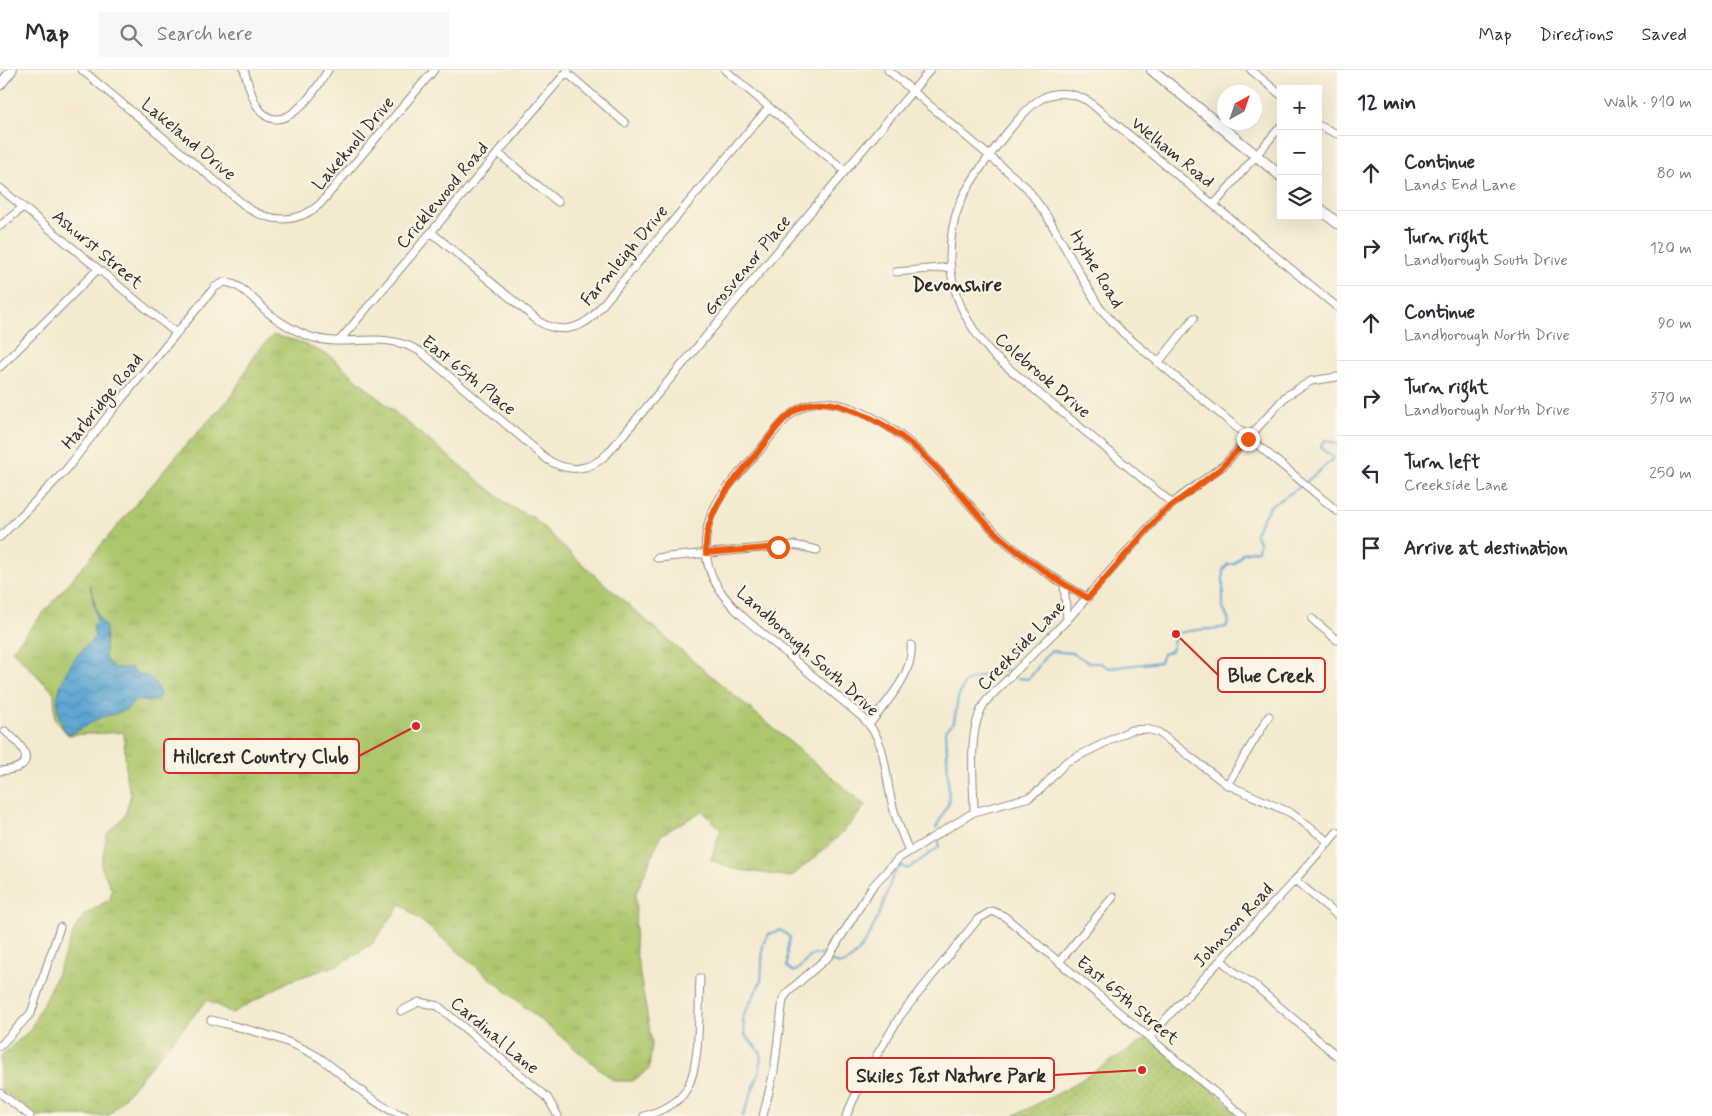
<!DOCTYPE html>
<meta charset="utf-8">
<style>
body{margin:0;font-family:Mynerve,sans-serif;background:#f7f7f7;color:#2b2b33}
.controls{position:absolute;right:15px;top:15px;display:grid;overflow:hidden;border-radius:0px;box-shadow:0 5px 20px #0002}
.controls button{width:45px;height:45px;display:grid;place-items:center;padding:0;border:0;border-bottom:1px solid #e1e1e2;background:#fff;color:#2b2b33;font:25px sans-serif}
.compass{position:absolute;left:1217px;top:15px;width:45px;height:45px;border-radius:50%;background:#fff;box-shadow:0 5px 20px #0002;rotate:40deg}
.stop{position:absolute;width:15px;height:15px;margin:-11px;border:4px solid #ea580c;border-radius:50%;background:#fff}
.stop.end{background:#ea580c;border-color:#fff;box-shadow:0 1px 5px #0008}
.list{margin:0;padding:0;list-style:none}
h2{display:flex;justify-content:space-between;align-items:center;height:65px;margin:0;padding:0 20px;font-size:21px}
h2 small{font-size:16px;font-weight:400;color:#7c7c81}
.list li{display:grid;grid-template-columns:32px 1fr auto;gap:15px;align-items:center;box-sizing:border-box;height:75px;padding:0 20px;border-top:1px solid #e1e1e2}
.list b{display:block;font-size:19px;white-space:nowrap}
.list p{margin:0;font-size:16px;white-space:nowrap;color:#7c7c81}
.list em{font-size:16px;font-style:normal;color:#7c7c81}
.icon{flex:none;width:28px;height:28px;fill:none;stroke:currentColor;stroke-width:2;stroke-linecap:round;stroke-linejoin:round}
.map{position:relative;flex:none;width:1337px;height:1046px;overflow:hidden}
header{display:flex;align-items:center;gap:30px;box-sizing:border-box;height:70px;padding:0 25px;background:#fff;border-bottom:1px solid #e1e1e2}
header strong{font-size:24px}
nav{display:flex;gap:28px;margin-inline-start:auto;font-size:18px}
.search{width:350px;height:45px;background:#f7f7f7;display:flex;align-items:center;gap:12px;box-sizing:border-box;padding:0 18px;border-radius:0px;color:#7c7c81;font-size:19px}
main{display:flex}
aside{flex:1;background:#fff}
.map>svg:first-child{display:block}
.grass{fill:url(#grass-tufts);stroke:#6c794c}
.park{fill:url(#park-dots);stroke:#6c794c}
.water{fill:url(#water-waves);stroke:#42687e}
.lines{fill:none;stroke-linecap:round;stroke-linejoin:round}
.stream{stroke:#5aa5d2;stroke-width:2}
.minor-casing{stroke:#908a7e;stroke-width:9}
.tertiary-casing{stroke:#908a7e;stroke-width:11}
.secondary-casing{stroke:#908a7e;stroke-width:12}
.minor{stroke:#fff;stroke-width:7}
.tertiary{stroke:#fff;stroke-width:9}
.secondary{stroke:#fff;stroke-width:10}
.route{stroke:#ea580c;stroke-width:6}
.labels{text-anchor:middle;stroke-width:4.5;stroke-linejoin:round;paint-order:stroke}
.street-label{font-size:18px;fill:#2b2b2b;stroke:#fcf5e5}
.neighbourhood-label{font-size:19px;font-weight:bold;fill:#2b2b2b;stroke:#fcf5e5}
.leader{fill:none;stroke:#d62828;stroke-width:2}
.callout-dot{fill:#d62828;stroke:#fcf5e5;stroke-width:2}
.callout{fill:#fcf5e5;stroke:#d62828;stroke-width:2}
.callout-label{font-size:19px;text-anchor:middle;font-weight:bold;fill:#2b2b2b}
</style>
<header>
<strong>Map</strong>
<div class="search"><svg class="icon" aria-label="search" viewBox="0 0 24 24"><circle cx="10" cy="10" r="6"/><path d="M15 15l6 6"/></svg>Search here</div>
<nav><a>Map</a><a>Directions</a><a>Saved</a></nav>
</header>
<main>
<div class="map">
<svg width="1337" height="1046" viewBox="0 0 1337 1046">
<defs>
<pattern id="grass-tufts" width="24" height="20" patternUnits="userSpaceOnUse" patternTransform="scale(1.25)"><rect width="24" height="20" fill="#adc76d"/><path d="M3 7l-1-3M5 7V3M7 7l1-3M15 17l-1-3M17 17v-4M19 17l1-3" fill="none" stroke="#95ab5f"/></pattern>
<pattern id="park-dots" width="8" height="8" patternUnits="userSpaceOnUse" patternTransform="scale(1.25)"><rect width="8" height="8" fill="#adc76d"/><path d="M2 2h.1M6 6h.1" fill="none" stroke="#95ab5f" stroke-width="1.8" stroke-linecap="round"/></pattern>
<pattern id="water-waves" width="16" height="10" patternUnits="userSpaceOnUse" patternTransform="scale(1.25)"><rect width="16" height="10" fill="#5aa5d2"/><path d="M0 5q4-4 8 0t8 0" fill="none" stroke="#4b87ab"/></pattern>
</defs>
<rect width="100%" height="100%" fill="#fcf5e5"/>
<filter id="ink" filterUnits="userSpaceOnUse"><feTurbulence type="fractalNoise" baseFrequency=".02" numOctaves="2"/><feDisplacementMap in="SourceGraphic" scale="10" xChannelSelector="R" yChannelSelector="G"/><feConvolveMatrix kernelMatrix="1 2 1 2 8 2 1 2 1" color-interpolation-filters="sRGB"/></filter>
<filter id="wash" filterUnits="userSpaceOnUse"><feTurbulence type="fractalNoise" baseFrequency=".0096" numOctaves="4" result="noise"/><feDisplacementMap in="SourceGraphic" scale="20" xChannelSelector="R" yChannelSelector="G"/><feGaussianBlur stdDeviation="1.12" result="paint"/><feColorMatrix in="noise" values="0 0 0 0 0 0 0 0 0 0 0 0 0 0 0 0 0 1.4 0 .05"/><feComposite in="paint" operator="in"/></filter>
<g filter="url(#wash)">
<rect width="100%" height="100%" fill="#f4ead0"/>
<path class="grass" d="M273,265l24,6 33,15 74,64 107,87 23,11 38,37 95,84 198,166c-19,29 -48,50 -74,72l-57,-8 -23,-9 10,-31 -19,-18 -41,24 -25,58 -1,53 17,98 -3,25 -16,12h-19l-213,-177 -29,40 -34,21 -49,16 -57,32 -25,-13 -99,116h-70l-38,-28v-31l30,-27 26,-54 19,-47 9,-14 26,-16 2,-9 -11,-24 6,-32 18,-19 6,-21 -5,-16 -2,-46 -56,3 -13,-15 -1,-27 -42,-43 173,-204 46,-49 25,-44z"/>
<path class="park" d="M1149,967l94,79h-230l50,-25z"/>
<path class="water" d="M90,514l8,32 8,12 -1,31 9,9h18l5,6c14,0 21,10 23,23l-9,5 -16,-2c-6,13 -22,13 -35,18 -12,5 -17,13 -32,16 -26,-32 1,-75 27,-97l-2,-12 4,-4z"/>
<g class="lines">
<path class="stream" d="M1307,411l23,-19 4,-5 -10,-6 -3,-5 2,-4 3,-2 11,4
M1018,608l10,1c10,-9 13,-20 23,-28l21,2 18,10h10l9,5 51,-6 3,-8 8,-3 5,-17c18,-6 32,-3 50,-7l3,-7 -6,-12v-38l5,-6h6l9,-11 15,-3 1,-8 -4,-9 14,-26 31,-20
M936,758l13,-26 -3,-72 8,-8 4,-24 7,-16 32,-12 12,1
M829,891c4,1 9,3 12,3 21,-3 40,-53 46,-71 4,-10 4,-20 14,-27l7,3 31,-22v-6
M743,1046l17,-46 1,-17 -16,-18 -2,-18 18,-36 2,-37 6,-10 11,-4 10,7 -3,13v17l7,5c9,-5 11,-13 20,-18l8,1"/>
</g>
</g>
<g filter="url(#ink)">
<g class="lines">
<defs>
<path id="minor" d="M82,0l167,139c24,14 50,14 71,-5l114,-134
M244,0c4,12 7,26 13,36 24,38 60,-17 71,-36
M725,0l120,101
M888,0l139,118 20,28 52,91 24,26 214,178
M1251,0l30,25
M566,2l59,51
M1318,55l19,9
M498,83l60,49
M0,118l176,145
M1214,135l67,-79
M0,156l23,-19
M431,162l107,89c19,12 40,10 56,-6l175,-208
M896,202l55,-5
M340,270l228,-270
M1158,293l36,-45
M0,297l98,-98
M1173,434l-179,-148c-25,-28 -43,-59 -44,-97 0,-19 3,-39 10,-56 9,-22 61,-94 81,-104 15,-9 32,-6 47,2l249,206
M0,467l66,-67 44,-57 105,-126 10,-5c18,2 33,23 46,33 12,9 24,16 37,21 39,14 73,-8 113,16l127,108c21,13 43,11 60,-7l322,-383
M657,488l137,-13 23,5
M1064,514l3,36
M1312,549l25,21
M869,655c16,-22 45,-50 42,-80
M0,701c40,-3 26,-23 5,-40
M1227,715l42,-69
M974,742c0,-32 -8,-86 13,-112l80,-80 90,-102 22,-20 45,-33 62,-69 25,-15 26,-4
M909,781c-7,-16 -14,-34 -18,-52 -7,-30 -4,-58 -29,-82 -26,-22 -52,-43 -77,-65 -42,-35 -96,-70 -75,-134 9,-26 33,-48 50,-68 19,-24 38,-54 73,-47 71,15 111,77 158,125 23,24 67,54 97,70
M1295,810l42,35
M1221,890l12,11 20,13 84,72
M1059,892l54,-65
M401,941l18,-9 19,4 109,91 11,19
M211,950c38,10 75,17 109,38 29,20 51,47 85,58
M1149,967l146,-157 42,-48
M0,976l31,-33 29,-86
M0,1023l30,23
M644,1046c14,-4 31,-10 40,-23 18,-24 14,-85 16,-115
M763,1046l11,-45 9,-72 6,-8 40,-35 43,-69 27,-29 75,-46 56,-15 11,-8 25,-27 65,-32 15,-1 12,3 68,52 65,29 38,29
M846,1046l18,-39 36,-61 78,-97 14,-8 12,5 239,200"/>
<path id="tertiary" d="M0,15l12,-15"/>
<path id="secondary" d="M1152,0l129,106
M1318,137l19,16"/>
</defs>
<use href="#minor" class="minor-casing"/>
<use href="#tertiary" class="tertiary-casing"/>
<use href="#secondary" class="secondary-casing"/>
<use href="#minor" class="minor"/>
<use href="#tertiary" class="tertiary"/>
<use href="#secondary" class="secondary"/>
</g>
</g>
<g class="lines" filter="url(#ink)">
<path class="route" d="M778,477l-72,6c-3,-42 27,-71 52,-101 14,-18 28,-42 52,-48 16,-4 32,1 47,8 44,17 75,49 105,84 12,14 24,29 39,42 26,22 57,44 87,60l73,-84 59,-45 28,-30"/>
</g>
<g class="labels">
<g class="street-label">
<text transform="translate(189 69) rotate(40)" y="6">Lakeland Drive</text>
<text transform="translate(353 73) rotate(-50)" y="6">Lakeknoll Drive</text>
<text transform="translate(1173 82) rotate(39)" y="6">Welham Road</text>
<text transform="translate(442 125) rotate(-50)" y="6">Cricklewood Road</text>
<text transform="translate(98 179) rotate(40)" y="6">Ashurst Street</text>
<text transform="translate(624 185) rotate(-50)" y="6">Farmleigh Drive</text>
<text transform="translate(747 195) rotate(-50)" y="6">Grosvenor Place</text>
<text transform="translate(1097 199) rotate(59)" y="6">Hythe Road</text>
<text transform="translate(469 305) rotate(39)" y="6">East 65th Place</text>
<text transform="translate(1043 305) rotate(41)" y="6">Colebrook Drive</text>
<text transform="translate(102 331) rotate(-51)" y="6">Harbridge Road</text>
<text transform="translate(1021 575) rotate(-46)" y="6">Creekside Lane</text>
<text transform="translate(808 581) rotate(42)" y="6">Landborough South Drive</text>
<text transform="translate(1233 855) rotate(-47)" y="6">Johnson Road</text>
<text transform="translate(1128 930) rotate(40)" y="6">East 65th Street</text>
<text transform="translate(495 965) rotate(40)" y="6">Cardinal Lane</text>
</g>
<g class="neighbourhood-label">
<text x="957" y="221">Devonshire</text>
</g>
</g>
<path class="leader" d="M1176 564L1218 605M416 656L359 686M1142 1000L1054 1005"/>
<g class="callout-dot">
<circle cx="1176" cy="564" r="5"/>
<circle cx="416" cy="656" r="5"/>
<circle cx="1142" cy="1000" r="5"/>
</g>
<g class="callout">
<rect x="1218" y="588" width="107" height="34" rx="5"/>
<rect x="164" y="669" width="195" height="34" rx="5"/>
<rect x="847" y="988" width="207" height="34" rx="5"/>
</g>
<g class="callout-label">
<text x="1271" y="612">Blue Creek</text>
<text x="261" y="693">Hillcrest Country Club</text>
<text x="951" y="1012">Skiles Test Nature Park</text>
</g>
</svg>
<div class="controls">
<button>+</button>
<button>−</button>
<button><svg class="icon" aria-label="layers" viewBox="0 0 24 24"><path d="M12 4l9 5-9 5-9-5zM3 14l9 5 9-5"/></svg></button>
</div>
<svg class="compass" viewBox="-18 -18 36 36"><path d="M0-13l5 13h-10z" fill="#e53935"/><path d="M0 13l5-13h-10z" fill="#7c7c81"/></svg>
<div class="stop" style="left:778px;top:477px"></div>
<div class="stop end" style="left:1248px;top:369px"></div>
</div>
<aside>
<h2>12 min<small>Walk · 910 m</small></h2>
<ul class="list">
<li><svg class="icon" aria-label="ahead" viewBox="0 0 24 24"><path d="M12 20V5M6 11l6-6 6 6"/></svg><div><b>Continue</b><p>Lands End Lane</p></div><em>80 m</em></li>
<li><svg class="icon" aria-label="right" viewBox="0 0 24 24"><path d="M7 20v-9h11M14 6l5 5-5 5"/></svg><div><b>Turn right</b><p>Landborough South Drive</p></div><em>120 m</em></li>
<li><svg class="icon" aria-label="ahead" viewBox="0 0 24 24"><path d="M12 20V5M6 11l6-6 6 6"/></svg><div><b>Continue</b><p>Landborough North Drive</p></div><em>90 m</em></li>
<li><svg class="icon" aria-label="right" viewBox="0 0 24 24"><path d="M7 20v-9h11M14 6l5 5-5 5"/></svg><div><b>Turn right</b><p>Landborough North Drive</p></div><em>370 m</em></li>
<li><svg class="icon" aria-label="left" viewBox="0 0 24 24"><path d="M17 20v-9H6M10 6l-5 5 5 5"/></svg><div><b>Turn left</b><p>Creekside Lane</p></div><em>250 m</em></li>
<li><svg class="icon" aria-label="arrive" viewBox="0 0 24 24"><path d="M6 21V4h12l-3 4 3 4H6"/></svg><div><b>Arrive at destination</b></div></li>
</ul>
</aside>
</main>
